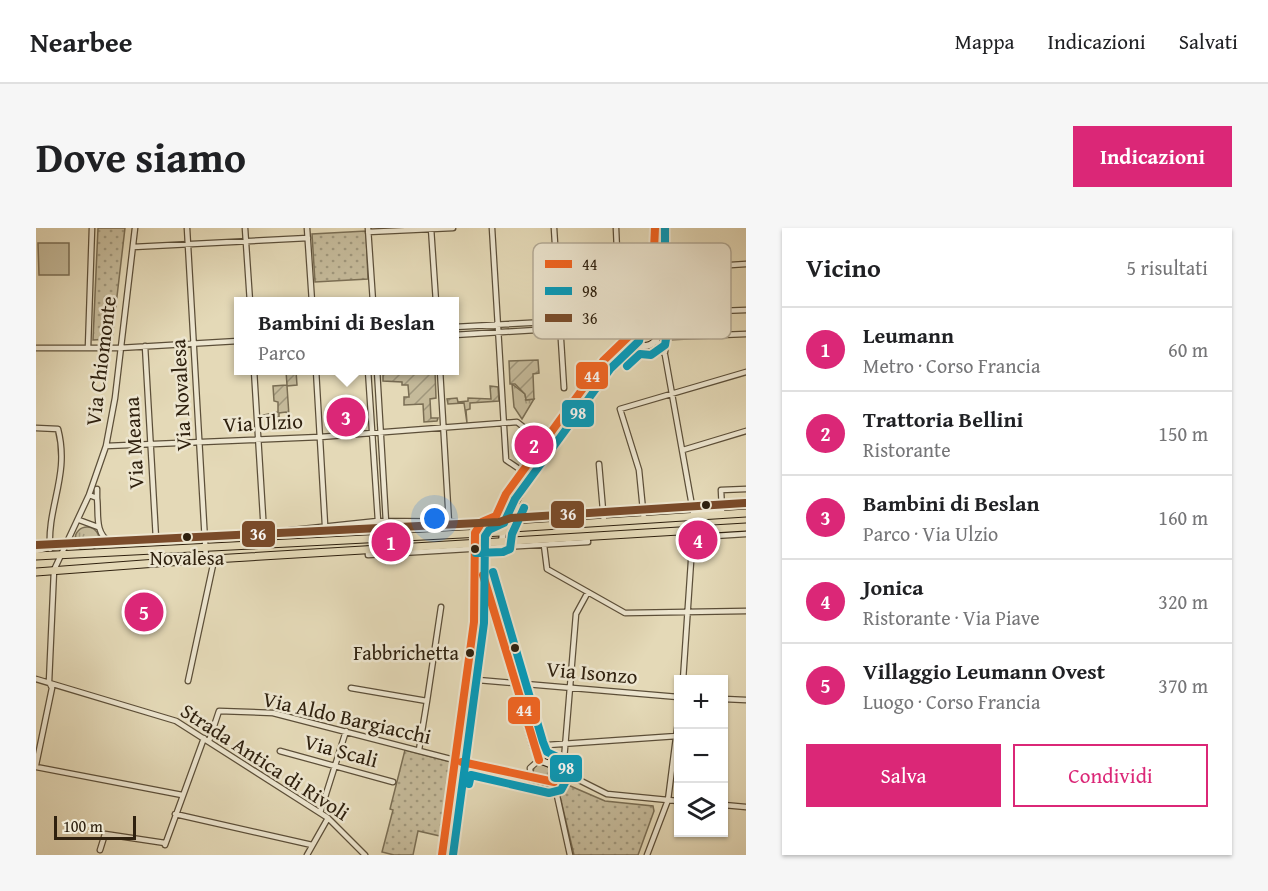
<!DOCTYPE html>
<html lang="it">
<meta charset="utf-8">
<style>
body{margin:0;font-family:"Gentium Book Plus",serif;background:#f6f6f6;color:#202124}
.controls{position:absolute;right:18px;bottom:18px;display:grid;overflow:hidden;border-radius:0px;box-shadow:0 2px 4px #0004}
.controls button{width:54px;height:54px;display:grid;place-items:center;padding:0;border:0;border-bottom:2px solid #e0e0e0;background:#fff;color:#202124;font:30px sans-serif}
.scale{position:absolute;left:18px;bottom:15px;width:82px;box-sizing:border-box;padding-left:6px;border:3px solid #2f210f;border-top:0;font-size:16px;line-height:21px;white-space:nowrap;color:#2f210f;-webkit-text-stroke:4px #ede6d0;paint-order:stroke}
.you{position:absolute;left:399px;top:291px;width:21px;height:21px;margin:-15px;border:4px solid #fff;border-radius:50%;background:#1a73e8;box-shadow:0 0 0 9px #1a73e833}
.badge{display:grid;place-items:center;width:39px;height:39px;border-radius:50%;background:#db2777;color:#fff;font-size:20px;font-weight:700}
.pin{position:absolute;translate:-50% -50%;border:3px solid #fff;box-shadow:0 2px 6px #0006}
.popup{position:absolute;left:198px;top:69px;width:225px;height:78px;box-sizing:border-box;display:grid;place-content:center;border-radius:0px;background:#fff;filter:drop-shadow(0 2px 4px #0005);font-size:20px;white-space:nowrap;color:#757577}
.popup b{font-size:22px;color:#202124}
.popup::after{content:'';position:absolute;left:50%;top:100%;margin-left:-12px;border:12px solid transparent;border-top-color:#fff}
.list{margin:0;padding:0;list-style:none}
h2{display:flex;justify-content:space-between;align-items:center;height:78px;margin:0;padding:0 24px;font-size:26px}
h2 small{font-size:20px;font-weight:400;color:#757577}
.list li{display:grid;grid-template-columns:39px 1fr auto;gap:18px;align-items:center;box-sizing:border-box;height:84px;padding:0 24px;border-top:2px solid #e0e0e0}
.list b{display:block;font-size:22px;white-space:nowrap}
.list p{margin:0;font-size:20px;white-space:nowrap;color:#757577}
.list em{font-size:20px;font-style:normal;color:#757577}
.actions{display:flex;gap:12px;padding:18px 24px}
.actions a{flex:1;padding:14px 0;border:2px solid #db2777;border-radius:0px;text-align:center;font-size:21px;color:#db2777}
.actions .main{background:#db2777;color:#fff}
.icon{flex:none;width:33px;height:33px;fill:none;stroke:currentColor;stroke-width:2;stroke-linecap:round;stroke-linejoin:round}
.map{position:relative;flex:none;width:710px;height:627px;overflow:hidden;border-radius:0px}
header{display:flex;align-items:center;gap:36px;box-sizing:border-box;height:84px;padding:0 30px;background:#fff;border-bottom:2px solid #e0e0e0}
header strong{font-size:28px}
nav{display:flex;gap:33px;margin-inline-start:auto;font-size:21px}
.intro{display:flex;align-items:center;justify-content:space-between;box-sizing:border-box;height:144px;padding:0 36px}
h1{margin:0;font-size:42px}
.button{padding:15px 27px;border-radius:0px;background:#db2777;color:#fff;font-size:21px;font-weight:700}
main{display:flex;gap:36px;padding:0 36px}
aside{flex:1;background:#fff;border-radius:0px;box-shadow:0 2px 4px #0004}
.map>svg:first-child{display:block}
.grass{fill:url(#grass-tufts);stroke:#7a6e54;stroke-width:1.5}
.park{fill:url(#park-dots);stroke:#7a6e54;stroke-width:1.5}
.garden{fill:url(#garden-furrows);stroke:#7a6e54;stroke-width:1.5}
.pitch{fill:#c5ba9a;stroke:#7a6e54;stroke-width:1.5}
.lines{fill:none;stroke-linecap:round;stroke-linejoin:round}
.street-casing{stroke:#5c4f39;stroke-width:7}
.secondary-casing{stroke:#2f210f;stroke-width:8}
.primary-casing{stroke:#2f210f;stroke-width:9}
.street{stroke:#ede6d0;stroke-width:4.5}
.secondary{stroke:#ede6d0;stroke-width:6}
.primary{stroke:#e4d9b7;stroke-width:7}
.bus-1-casing{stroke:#ede6d0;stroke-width:12}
.bus-2-casing{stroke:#ede6d0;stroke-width:12}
.bus-3-casing{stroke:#ede6d0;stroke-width:12}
.bus-1{stroke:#f26522;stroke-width:8}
.bus-2{stroke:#059bbb;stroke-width:8}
.bus-3{stroke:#7a4b2a;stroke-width:8}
.bus-dot{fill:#2f210f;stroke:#ede6d0;stroke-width:2}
.labels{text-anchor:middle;stroke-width:5;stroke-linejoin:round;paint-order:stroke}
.bus-label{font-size:20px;fill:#2f210f;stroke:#ede6d0}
.street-label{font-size:21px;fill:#2f210f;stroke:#ede6d0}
.key{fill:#ede6d0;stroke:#b4ab96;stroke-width:1.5}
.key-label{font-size:16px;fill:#2f210f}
.line-badge{stroke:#ede6d0;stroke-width:2}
.badge-label{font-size:16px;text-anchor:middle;font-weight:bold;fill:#fff}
</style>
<header>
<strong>Nearbee</strong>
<nav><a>Mappa</a><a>Indicazioni</a><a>Salvati</a></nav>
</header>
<div class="intro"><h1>Dove siamo</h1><a class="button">Indicazioni</a></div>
<main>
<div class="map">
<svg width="710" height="627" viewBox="0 0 710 627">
<defs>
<pattern id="grass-tufts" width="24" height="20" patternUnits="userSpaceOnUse" patternTransform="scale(1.5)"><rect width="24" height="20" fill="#c5ba9a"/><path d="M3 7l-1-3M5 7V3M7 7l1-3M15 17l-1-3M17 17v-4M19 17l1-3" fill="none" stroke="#a0977c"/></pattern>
<pattern id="park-dots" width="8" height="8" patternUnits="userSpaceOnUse" patternTransform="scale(1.5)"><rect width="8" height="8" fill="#c5ba9a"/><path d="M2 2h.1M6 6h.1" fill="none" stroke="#a0977c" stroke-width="1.8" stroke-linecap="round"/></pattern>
<pattern id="garden-furrows" width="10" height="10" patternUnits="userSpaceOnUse" patternTransform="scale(1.5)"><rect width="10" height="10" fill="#c5ba9a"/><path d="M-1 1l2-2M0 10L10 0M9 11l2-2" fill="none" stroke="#a0977c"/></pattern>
</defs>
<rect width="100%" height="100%" fill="#e4d9b7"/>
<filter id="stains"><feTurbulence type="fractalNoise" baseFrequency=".00333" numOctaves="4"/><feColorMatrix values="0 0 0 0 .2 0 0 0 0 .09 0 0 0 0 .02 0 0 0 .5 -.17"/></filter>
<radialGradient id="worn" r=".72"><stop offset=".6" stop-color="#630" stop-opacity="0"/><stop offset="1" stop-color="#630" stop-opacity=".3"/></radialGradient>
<path class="grass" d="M476,156l13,10 1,6 8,-1 -12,20 -8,-12z
M39 311a12 12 0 1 1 24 0a12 12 0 1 1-24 0Z
M503,535l14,6v9l-15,-1 -5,-3 1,-8z"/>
<path class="park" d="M62,0h27l-13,111 -19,1z
M330,3l2,48 -53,3 -3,-48z
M369,522l46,12 -11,74 -22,-5 -5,24h-19l-12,-3 11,-42 -3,-1z
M525,554l44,19 48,5 1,5 -16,44h-64l-16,-67z"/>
<path class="garden" d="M502,132l1,13 -6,1 1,25 -8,1 -1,-6 -10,-10h-5l-1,-23z
M250,143h10l1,14 -10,1 2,30 -3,-4 -7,1v4l-16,1v-3l15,-3v-10l-4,-1 -1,-15 14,-1z
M347,143h52l1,27 -6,1 1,19h7l-1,3 -13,1 -1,-18 -19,1v-8h5l-1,-12h-6v-3l-19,-1z
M454,158l8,1 1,14 -29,2v6l-4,1 1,13 -3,-20 -16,1 -1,-5 10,-1 1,4 10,-1v-3l23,1z"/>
<path class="pitch" d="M2,15h31v32h-30z"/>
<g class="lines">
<defs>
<path id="street" d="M151,0l19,331 7,6 -25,116
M209,0l5,74
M271,0l5,74
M332,0l5,74
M395,0l5,74
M456,0l14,232 25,17
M518,0l10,160
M580,0l4,91
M332,4l85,-4
M97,19l175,-9
M619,42l91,-6
M624,68l5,17
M616,91l13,-6 81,-3
M573,92l20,9
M418,99l150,-8 29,3
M622,99l3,-6 10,-6
M623,103l7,8 -1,13
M418,107l148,-9 2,-7
M620,111l9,16 29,162 -11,163
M630,111l5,-2 75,-3
M109,118l11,193
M0,120h83l119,-7
M52,120l4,-120
M218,142l10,163
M280,142l9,155
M332,142l10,151
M341,142l9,152
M404,142l9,153
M0,200l22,1c12,46 -11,77 -8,120
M70,218l214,-9 197,-15 9,7
M647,222l63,-19
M563,236l5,58
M53,267l8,3c2,15 -3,35 13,44l154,-9 114,-12 104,1 18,9
M61,270v-9
M538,278l1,18
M686,282l-1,-20 25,-1
M657,284l29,-1
M43,292l19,7
M608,292l-5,-50 -19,-61 126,-37
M672,301l6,7 32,-2
M508,317l3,24 78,44 121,-2
M332,321v6l220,-13 -1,-5
M0,323l32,-7
M0,451l140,42 152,97 37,37
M430,451l212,18
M315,460l76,13 -8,49
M688,471l22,1
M391,473l14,-94
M173,513l10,-30 54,2 189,49
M497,518l144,-10
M244,523l113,31
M0,537l16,-77 -3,-6 5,-112 35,-75 17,-49 9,-48 20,-170
M0,539l146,28
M525,543l46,23 71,7
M527,544l13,-158 12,-22
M495,551l-1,-11 9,-8
M518,554l16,73
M688,577l22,2
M284,585l26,-82
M139,586l137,31
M129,617l39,-107
M64,622l5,-16 60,9
M271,627l21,-37
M611,627l21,-55 10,-78"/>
<path id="secondary" d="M593 103a15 15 0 1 1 30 0a15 15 0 1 1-30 0Z
M611,89l5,-23 2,-45
M616,91l8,-27 -5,-64
M466,314c-1,-40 103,-168 134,-199
M406,627l32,-233 1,-89 7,-11 14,-6 10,-22 97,-133 27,-26
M412,627l14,-93 86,21 6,-1 4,-7 -3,-9 -16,-6 -6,-14 -54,-186"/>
<path id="primary" d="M0,328l465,-24 11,-4 234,-15
M0,344l161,-12 549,-33"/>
</defs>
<use href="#street" class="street-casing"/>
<use href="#secondary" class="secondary-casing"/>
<use href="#primary" class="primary-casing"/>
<use href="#street" class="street"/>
<use href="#secondary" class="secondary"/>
<use href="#primary" class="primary"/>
<defs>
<path id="bus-1" d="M447,347l56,185
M426,534l92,20
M406,627l32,-233 1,-89 7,-11 14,-6 10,-22 97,-133 27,-26 3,-13 7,-5h7l5,-23 3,-66"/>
<path id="bus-2" d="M591,138l13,-12 11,1 14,-10 3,-18 -4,-10 4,-13
M440,325l27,-1 7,-3 2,-15 12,-26
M433,556l2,-9 78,18 12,-3 7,-13 -4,-17 -17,-8 -4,-10 -50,-170
M417,627l31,-232 1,-87 4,-6 15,-7 11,-24 96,-131 28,-27 3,-13c5,0 10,0 13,-5 11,-13 10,-75 10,-95"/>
<path id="bus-3" d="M0,317l463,-23 12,-4 234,-15"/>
</defs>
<use href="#bus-1" class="bus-1-casing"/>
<use href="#bus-2" class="bus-2-casing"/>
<use href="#bus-3" class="bus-3-casing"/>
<use href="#bus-1" class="bus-1"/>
<use href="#bus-2" class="bus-2"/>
<use href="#bus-3" class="bus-3"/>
</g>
<g class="bus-dot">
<circle cx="670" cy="277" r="5"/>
<circle cx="151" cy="309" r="5"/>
<circle cx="439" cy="321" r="5"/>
<circle cx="479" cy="420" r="5"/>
<circle cx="434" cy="425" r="5"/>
</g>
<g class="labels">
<g class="bus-label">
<text x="151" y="337">Novalesa</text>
<text x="423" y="432" text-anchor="end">Fabbrichetta</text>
</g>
<g class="street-label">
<text transform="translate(65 133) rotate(-83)" y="7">Via Chiomonte</text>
<text transform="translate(145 167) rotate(-93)" y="7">Via Novalesa</text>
<text transform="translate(227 195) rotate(-3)" y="7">Via Ulzio</text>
<text transform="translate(98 215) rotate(-93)" y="7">Via Meana</text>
<text transform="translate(556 445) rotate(5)" y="7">Via Isonzo</text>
<text transform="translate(311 490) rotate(13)" y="7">Via Aldo Bargiacchi</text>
<text transform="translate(305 523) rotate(15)" y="7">Via Scali</text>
<text transform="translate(229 534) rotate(33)" y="7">Strada Antica di Rivoli</text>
</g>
</g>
<rect x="497" y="15" width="198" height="96" rx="9" class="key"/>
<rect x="509" y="32" width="27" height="8" fill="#f26522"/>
<rect x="509" y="59" width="27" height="8" fill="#059bbb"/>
<rect x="509" y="86" width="27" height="8" fill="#7a4b2a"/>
<g class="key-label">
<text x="546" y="42">44</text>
<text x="546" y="69">98</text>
<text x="546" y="96">36</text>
</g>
<g class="line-badge">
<rect x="539" y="133" width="34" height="29" rx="6" fill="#f26522"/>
<rect x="525" y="171" width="34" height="29" rx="6" fill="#059bbb"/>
<rect x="514" y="272" width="35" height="29" rx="6" fill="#7a4b2a"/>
<rect x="205" y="292" width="35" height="28" rx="6" fill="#7a4b2a"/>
<rect x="471" y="468" width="34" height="29" rx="6" fill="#f26522"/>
<rect x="513" y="526" width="34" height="29" rx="6" fill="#059bbb"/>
</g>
<g class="badge-label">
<text x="556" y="154">44</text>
<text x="542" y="191">98</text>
<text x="532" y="292">36</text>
<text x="222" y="312">36</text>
<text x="488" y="488">44</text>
<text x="530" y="546">98</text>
</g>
<rect width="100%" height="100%" filter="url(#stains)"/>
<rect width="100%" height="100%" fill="url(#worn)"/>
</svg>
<div class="controls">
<button>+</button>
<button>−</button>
<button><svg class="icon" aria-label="layers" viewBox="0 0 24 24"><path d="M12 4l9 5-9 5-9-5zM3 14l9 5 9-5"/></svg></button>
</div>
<div class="scale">100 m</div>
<div class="you"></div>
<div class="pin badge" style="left:355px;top:314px">1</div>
<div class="pin badge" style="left:498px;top:217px">2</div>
<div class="pin badge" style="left:310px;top:189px">3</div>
<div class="popup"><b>Bambini di Beslan</b>Parco</div>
<div class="pin badge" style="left:662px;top:312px">4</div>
<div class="pin badge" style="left:108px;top:384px">5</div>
</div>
<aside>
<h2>Vicino<small>5 risultati</small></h2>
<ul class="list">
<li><span class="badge">1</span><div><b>Leumann</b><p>Metro · Corso Francia</p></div><em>60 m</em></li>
<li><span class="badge">2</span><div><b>Trattoria Bellini</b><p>Ristorante</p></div><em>150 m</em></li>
<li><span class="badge">3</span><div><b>Bambini di Beslan</b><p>Parco · Via Ulzio</p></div><em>160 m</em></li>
<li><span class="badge">4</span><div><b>Jonica</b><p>Ristorante · Via Piave</p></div><em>320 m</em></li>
<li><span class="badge">5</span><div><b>Villaggio Leumann Ovest</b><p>Luogo · Corso Francia</p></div><em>370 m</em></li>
</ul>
<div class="actions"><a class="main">Salva</a><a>Condividi</a></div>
</aside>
</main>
